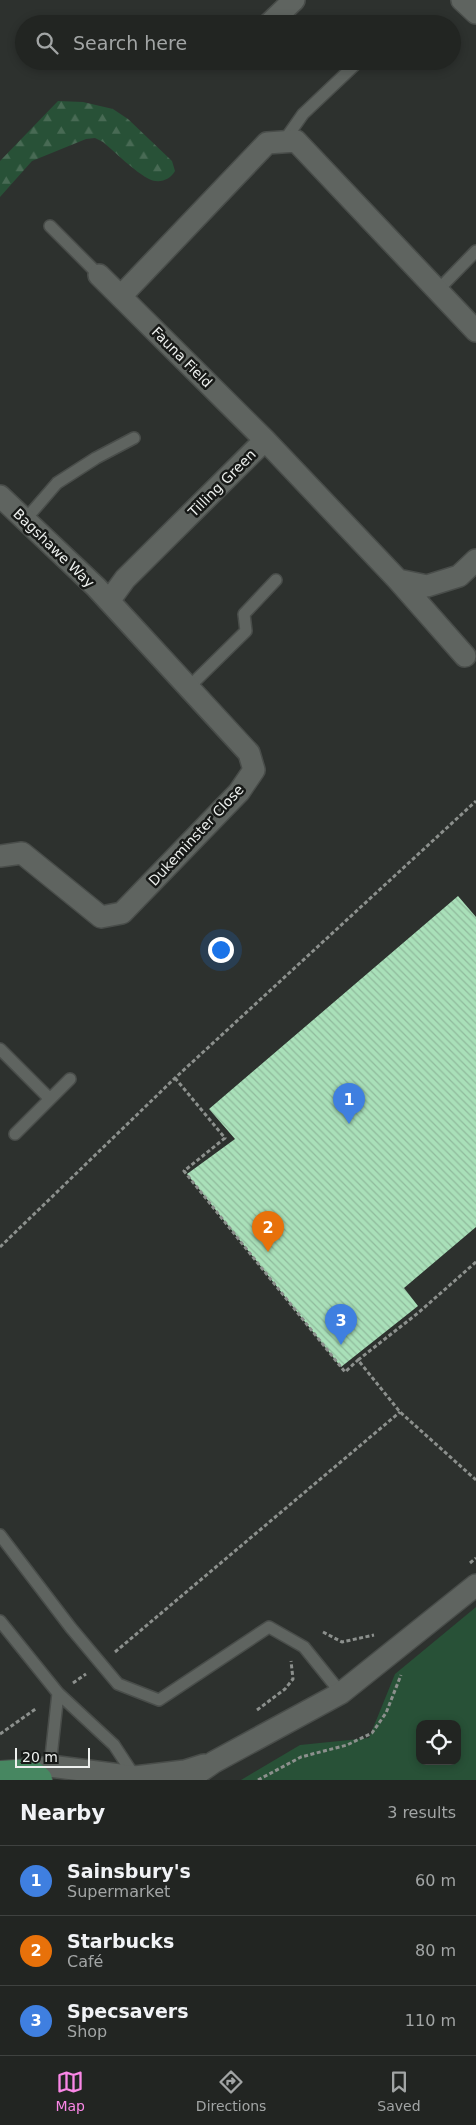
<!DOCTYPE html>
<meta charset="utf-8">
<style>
body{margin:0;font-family:"DejaVu Sans",sans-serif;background:#2e312f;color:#f1f3f6}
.controls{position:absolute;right:15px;bottom:15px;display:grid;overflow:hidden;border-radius:10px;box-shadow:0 2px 8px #0003}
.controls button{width:45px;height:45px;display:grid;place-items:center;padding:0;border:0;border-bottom:1px solid #3f4240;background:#222522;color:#f1f3f6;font:25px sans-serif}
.scale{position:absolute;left:15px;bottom:12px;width:75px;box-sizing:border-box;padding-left:5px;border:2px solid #edf0ee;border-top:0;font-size:14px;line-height:18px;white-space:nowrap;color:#edf0ee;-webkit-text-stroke:4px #171917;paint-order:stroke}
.you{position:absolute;left:220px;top:949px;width:18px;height:18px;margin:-12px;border:4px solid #fff;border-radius:50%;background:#1a73e8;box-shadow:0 0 0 8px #1a73e833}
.badge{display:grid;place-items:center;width:32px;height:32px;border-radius:50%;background:#fa87e6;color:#fff;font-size:16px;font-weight:700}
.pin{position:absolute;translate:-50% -41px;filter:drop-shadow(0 1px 2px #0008)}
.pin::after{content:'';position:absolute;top:26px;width:18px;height:15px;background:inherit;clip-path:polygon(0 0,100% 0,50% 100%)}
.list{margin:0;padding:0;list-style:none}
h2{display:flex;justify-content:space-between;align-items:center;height:65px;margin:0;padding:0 20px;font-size:21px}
h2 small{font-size:16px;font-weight:400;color:#a2a5a5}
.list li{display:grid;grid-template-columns:32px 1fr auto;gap:15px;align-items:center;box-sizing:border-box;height:70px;padding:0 20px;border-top:1px solid #3f4240}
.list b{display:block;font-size:19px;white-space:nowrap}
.list p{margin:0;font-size:16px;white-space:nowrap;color:#a2a5a5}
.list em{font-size:16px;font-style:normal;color:#a2a5a5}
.icon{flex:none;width:28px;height:28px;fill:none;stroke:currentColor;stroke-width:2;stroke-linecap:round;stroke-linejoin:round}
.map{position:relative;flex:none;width:476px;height:1780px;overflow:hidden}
.search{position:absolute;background:#222522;box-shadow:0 2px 8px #0003;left:15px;right:15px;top:15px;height:55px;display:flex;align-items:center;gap:12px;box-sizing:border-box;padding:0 18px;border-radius:28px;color:#a2a5a5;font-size:19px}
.sheet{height:275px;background:#222522}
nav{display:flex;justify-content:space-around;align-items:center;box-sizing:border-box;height:70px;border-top:1px solid #3f4240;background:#222522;font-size:14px;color:#a2a5a5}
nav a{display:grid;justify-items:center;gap:2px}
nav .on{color:#fa87e6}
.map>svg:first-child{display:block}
.green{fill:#285137;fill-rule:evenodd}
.forest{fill:url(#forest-firs)}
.building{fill:url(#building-back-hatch)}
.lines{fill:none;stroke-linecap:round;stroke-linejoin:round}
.lane-casing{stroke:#494d4a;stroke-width:14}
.street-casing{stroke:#494d4a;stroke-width:24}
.primary-casing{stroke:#494d4a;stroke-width:30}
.path{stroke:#8c908d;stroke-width:3;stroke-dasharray:4 2.5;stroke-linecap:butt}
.lane{stroke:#5f6460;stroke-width:11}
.street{stroke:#5f6460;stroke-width:21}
.primary{stroke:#478761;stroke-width:28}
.labels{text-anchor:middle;stroke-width:5;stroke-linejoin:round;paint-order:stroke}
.street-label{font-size:14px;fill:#edf0ee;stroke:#171917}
</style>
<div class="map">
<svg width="476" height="1780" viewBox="0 0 476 1780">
<defs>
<pattern id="forest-firs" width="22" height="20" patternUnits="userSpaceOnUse" patternTransform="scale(1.25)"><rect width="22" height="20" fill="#285137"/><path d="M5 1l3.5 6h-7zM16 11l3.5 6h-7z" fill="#486a54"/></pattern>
<pattern id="building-back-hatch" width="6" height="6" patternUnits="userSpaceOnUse" patternTransform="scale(1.25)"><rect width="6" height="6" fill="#a9e0b9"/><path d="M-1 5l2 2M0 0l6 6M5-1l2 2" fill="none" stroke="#90ba9c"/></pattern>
</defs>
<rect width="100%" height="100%" fill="#2d312e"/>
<path class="green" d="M476,1607v173h-235l59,-35 69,-7 26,-64zM420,1724h37v37h-37z"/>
<path class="forest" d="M58,101l25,1 30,7 15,10 44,42 3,10c-5,9 -16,13 -26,8 -14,-7 -34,-27 -46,-37l-8,-4 -9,1 -54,22 -32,36v-36z"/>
<path class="building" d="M458,896l18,21v310l-72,61 14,18 -77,61 -154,-193 48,-35 -26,-30z"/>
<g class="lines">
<defs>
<path id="lane" d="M284,141l19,-27 56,-53
M50,226l49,49
M438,290l38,-39
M25,520l32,-37 39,-25 38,-20
M188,688l58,-57 -2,-17 32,-34
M0,1049l50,50
M15,1134l55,-55
M0,1535l71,93 47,56 41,16 110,-73 35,20 37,46
M0,1621l58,72
M50,1766l8,-73 56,52 21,32"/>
<path id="street" d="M462,0l14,13
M269,24l25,-24
M99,275l166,165 133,140 29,6 32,-10 17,-16
M121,296l146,-153 29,-2 180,190
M0,496l96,91 153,166 5,17 -15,22 -117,121 -21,4 -79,-64 -22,3
M398,580l67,76
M109,601l16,-22 140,-139
M30,1773l20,-7 85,11 50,-6 19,-6
M188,1780l26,-18 127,-69 135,-108"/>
<path id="primary" d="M0,1775l30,-2 8,7"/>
</defs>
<use href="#lane" class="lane-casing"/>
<use href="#street" class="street-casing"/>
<use href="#primary" class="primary-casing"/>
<path class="path" d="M175,1078l50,60 -41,33 161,201 13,-12
M0,1247l175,-169 301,-277
M476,1262l-58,51 -60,47 42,52 76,68
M470,1563l6,-5
M323,1632l19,10 32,-7
M115,1652l285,-240
M73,1683l13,-9
M257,1710l28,-21 8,-10 -2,-18
M0,1734l37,-26
M258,1780l43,-23 46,-12 25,-12 14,-20 15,-38"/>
<use href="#lane" class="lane"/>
<use href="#street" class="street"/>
<use href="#primary" class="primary"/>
</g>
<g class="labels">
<g class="street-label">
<text transform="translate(182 357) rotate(45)" y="5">Fauna Field</text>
<text transform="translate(222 483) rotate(-45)" y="5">Tilling Green</text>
<text transform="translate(54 548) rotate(44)" y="5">Bagshawe Way</text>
<text transform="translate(196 835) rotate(-47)" y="5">Dukeminster Close</text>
</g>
</g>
</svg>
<div class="controls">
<button><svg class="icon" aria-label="locate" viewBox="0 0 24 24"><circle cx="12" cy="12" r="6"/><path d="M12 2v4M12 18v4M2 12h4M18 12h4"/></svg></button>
</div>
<div class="scale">20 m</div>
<div class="you"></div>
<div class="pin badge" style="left:349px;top:1124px;background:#3f7fe0">1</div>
<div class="pin badge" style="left:268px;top:1252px;background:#e8710a">2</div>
<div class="pin badge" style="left:341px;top:1345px;background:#3f7fe0">3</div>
<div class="search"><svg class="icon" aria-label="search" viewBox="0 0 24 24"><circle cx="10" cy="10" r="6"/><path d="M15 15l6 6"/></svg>Search here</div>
</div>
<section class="sheet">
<h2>Nearby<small>3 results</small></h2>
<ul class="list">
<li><span class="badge" style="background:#3f7fe0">1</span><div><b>Sainsbury's</b><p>Supermarket</p></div><em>60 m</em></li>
<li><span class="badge" style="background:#e8710a">2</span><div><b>Starbucks</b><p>Café</p></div><em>80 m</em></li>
<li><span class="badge" style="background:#3f7fe0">3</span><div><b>Specsavers</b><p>Shop</p></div><em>110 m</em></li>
</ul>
</section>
<nav>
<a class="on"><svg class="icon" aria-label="map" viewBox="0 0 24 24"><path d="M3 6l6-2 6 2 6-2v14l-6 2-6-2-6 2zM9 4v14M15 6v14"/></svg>Map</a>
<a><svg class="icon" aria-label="directions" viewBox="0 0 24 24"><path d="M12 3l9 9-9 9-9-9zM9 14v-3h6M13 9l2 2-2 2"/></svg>Directions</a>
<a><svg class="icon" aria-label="saved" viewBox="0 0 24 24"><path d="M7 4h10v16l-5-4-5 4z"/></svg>Saved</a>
</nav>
